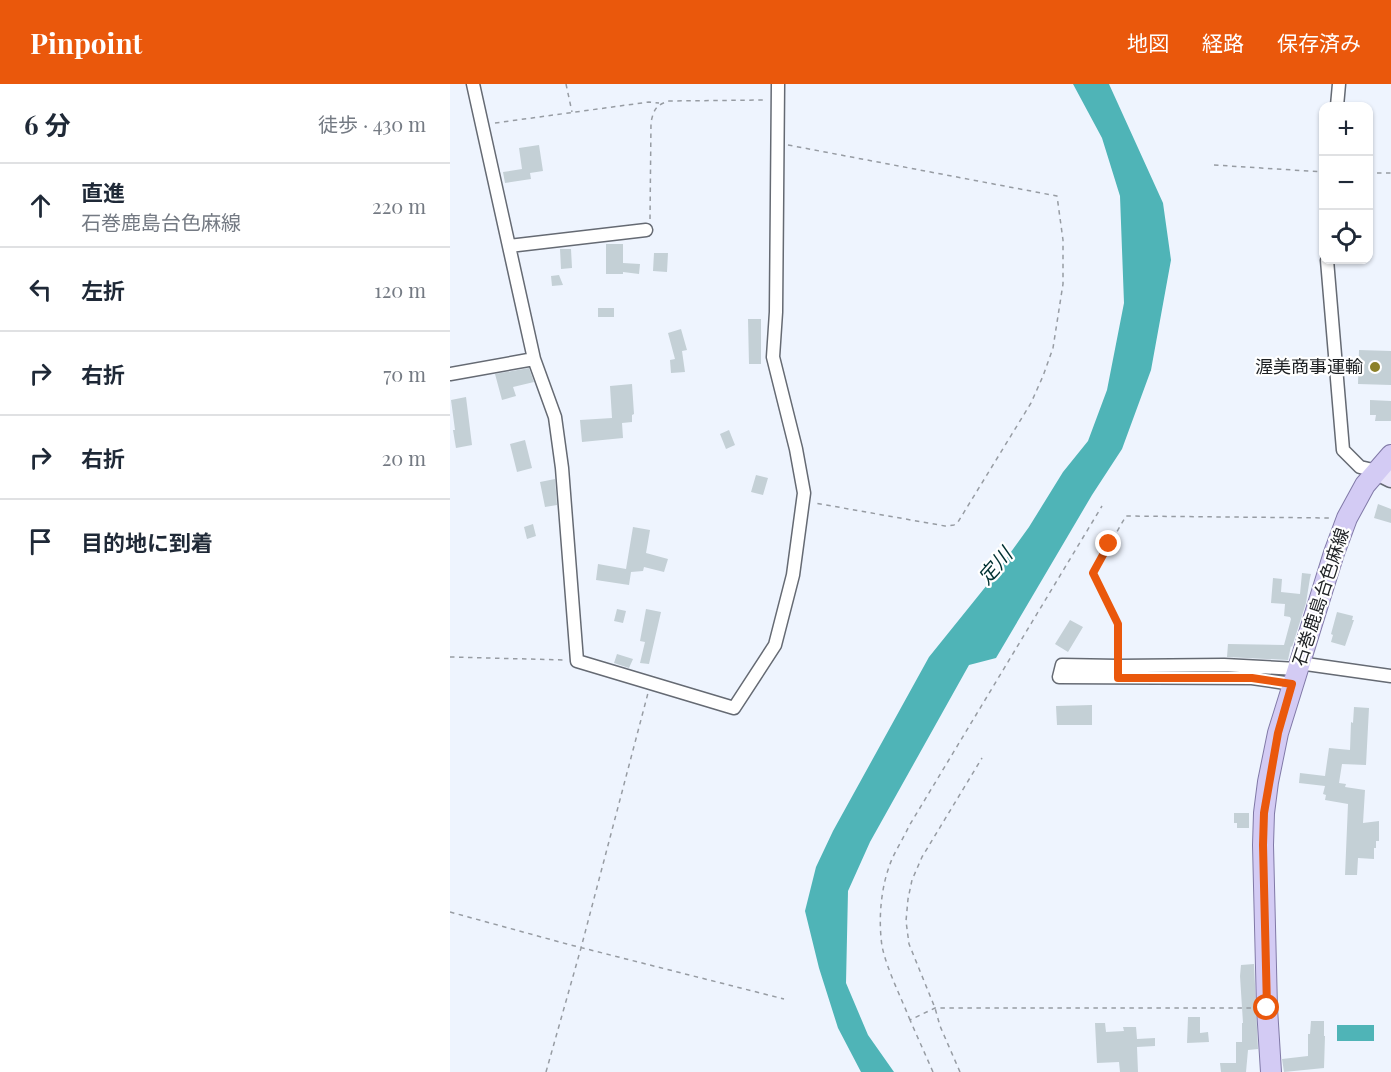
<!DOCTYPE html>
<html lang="ja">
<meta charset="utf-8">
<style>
body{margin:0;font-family:"Playfair Display","Noto Sans JP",serif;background:#f2f2f3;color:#1f2937}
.controls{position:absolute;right:18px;top:18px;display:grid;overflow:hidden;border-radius:12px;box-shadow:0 2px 4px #0004}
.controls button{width:54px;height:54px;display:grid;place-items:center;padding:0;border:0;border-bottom:2px solid #e0e1e3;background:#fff;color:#1f2937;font:30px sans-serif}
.stop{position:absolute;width:18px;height:18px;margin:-14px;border:4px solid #ea580c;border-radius:50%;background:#fff}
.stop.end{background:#ea580c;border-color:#fff;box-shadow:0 2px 6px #0008}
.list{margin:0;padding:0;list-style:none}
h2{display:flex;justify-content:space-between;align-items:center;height:78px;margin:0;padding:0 24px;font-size:26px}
h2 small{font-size:20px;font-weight:400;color:#747a83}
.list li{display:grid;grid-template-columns:39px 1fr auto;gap:18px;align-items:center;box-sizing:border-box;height:84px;padding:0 24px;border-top:2px solid #e0e1e3}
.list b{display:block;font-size:22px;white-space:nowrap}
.list p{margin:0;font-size:20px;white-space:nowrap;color:#747a83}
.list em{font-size:20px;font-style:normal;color:#747a83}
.icon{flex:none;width:33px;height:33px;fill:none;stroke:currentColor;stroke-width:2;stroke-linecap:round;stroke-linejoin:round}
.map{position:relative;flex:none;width:941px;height:988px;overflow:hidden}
header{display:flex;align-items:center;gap:36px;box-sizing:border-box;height:84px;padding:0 30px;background:#ea580c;color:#fff}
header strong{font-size:28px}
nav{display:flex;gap:33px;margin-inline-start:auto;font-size:21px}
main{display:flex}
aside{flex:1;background:#fff}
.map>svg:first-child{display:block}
.water{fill:#4fb4b7}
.building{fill:#c4d0d6}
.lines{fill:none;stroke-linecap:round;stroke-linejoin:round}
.street-casing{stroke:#656a73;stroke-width:15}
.secondary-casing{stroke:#656a73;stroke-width:21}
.primary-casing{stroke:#8079a7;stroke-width:22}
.path{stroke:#979ca3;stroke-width:1.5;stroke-dasharray:4.5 4.5;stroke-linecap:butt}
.street{stroke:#fff;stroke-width:12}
.secondary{stroke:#e9e5fa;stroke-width:18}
.primary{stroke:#d3cbf4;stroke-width:20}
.route{stroke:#ea580c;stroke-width:8}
.poi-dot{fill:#8c8129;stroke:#fff;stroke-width:2}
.labels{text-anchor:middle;stroke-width:4.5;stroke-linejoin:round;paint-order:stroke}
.poi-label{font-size:18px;fill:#1e2124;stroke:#fff;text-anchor:end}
.street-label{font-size:18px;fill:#1e2124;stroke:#fff}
.water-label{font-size:20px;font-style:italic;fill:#003132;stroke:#fff}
</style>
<header>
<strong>Pinpoint</strong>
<nav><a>地図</a><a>経路</a><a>保存済み</a></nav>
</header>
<main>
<aside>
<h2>6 分<small>徒歩 · 430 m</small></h2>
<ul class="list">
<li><svg class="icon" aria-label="ahead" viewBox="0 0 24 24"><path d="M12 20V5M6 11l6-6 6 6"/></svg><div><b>直進</b><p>石巻鹿島台色麻線</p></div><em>220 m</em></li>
<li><svg class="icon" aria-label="left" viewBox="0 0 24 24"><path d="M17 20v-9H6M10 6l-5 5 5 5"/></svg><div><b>左折</b></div><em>120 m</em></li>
<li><svg class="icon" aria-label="right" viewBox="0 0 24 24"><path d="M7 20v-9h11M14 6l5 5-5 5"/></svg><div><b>右折</b></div><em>70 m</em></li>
<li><svg class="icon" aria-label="right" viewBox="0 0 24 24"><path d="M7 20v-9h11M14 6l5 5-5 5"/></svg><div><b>右折</b></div><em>20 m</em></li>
<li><svg class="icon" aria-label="arrive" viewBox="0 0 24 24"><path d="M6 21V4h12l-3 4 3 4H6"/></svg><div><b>目的地に到着</b></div></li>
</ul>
</aside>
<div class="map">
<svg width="941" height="988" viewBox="0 0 941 988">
<rect width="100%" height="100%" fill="#eef4fe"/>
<path class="water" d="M623,0h36l54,119 8,57 -20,110 -29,79 -30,46 -96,163 -27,7 -99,177 -22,49 -2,92 22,52 26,37h-33l-23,-44 -19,-60 -14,-57 11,-44 17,-36 96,-174 58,-72 42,-58 34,-55 25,-31 19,-51 17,-87 -4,-107 -18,-58z
M887,941h37v16h-37z"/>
<path class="building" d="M89,61l4,26 -13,2 1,6 -26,4 -2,-11 19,-3 -3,-21z
M156,160h17v19l17,1 -1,10 -16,-2v2h-17z
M110,165h11l1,19 -11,1z
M204,169h14l-1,19 -14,-1z
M109,191l4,10 -11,1 -1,-10z
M148,224h16v9h-16z
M298,235h13v45h-12z
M231,245l6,21 -5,1 3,21 -14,1 -1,-13 5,-1 -7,-26z
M909,266l32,1v34l-33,-1z
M79,284l5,14 -21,5 3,9 -14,4 -7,-26z
M182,300l2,30 -2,1v7l-10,1 1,15 -41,4 -2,-22 32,-2 -2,-32z
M16,313l6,48 -16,3 -3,-18h2l-4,-30z
M920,316l21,1v20h-16l1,-6h-6z
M279,346l6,15 -9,4 -6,-15z
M75,356l7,28 -15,4 -7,-28z
M306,391l12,3 -5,17 -12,-3z
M105,395l2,26 -12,2 -5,-25z
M928,420l13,5v14l-17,-5z
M83,440l3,12 -9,3 -3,-12z
M183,443l17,3 -4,23 22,6 -4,13 -20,-5 -1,4 -12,1 -2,13 -33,-5 2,-16 28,5z
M852,489l9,1 -1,4 -4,25 -14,44 -1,-1 -3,14 -61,-3 1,-13 56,1 7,-26 -1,-2 -6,-1 1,-12 -14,-1 2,-25 9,1 -1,13 19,2z
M167,525l9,2 -3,12 -9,-2z
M196,525l15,3 -12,52 -9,-1 5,-21 -5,-1z
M887,528l16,4 -1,4h2l-9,26 -14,-4 2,-7 -2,-1z
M620,536l13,7 -15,25 -13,-8z
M167,570l16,5 -4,9 -15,-5z
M642,621v20h-35l-1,-19z
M904,623l15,1 -3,57 -24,-1 -3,19 7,1 -1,3 20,3 -2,33 16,-2v20h-3v7h-2v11l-16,-1 -1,17h-12l3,-71 -23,-4 1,-5 -3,-1 2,-8 -26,-3 1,-10 25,3 4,-28 21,2 1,-28 2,1z
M784,729h15v15h-12v-5h-3z
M804,880l4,85 -10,1 -2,22h-25l-1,-9h16v-21h6v-19h1l-3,-47 1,-11z
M738,933h12v16l8,-1 1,10 -22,1z
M861,937h13v15h1l-1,32 -40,4 -2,-13 26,-3v-22h2z
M645,939h10l1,9 18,-1 -1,-4h13l1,12 18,-1v8l-18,1 1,25h-18l-1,-10 -22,1z"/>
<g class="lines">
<defs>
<path id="street" d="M23,0l61,275 21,58 7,51 15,193 157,47 41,-63 18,-70 11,-82 -8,-44 -23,-92 3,-45 2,-228
M887,22l2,-22
M59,162l137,-16
M877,176l16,190 17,17 17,4
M0,290l84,-15
M849,579l92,13
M842,600l-40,-6 -193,-1 3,-12 56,1 106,-1 73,4"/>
<path id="secondary" d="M927,387l14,7"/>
<path id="primary" d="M821,988l-4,-64 -4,-163 1,-32 4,-31 10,-49 56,-180 13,-35 18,-33 26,-30"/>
</defs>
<use href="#street" class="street-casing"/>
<use href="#secondary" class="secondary-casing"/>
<use href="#primary" class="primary-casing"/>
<path class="path" d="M116,0l6,28
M45,39l154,-21 10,1
M338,61l269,51 6,44v44l-10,64 -10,28 -12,27 -73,119 -4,3 -9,1 -130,-23
M764,81l110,7
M918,89h23
M200,135l1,-97c3,-13 5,-17 18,-21l96,-1
M668,570v-30l-25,-51 33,-57 206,2
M0,573l116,3
M0,828l117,32 217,55
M460,936c-9,-23 -23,-50 -28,-74 -4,-28 -1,-61 10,-87 5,-11 12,-22 17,-33l193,-320
M96,988l35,-124 67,-255
M483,988l-23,-52 25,-12h316
M510,988l-20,-46 -5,-18 -26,-64 -3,-23 2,-22 4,-19 10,-23 60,-99"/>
<use href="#street" class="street"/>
<use href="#secondary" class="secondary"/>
<use href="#primary" class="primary"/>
</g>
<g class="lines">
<path class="route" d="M659,460l-16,29 25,51v54h134l40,6 -14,49 -14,80 -1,32 4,163"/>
</g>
<circle class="poi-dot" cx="925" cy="283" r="6"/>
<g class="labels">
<g class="poi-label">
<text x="913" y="289">渥美商事運輸</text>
</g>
<g class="street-label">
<text transform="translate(871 513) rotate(-72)" y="6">石巻鹿島台色麻線</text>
</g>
<g class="water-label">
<text transform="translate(545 482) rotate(-49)" y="7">定川</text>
</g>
</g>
</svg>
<div class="controls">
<button>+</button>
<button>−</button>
<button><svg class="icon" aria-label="locate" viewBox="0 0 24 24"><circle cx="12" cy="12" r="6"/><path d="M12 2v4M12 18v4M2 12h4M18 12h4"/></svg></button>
</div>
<div class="stop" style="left:817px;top:924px"></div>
<div class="stop end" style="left:659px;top:460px"></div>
</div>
</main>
